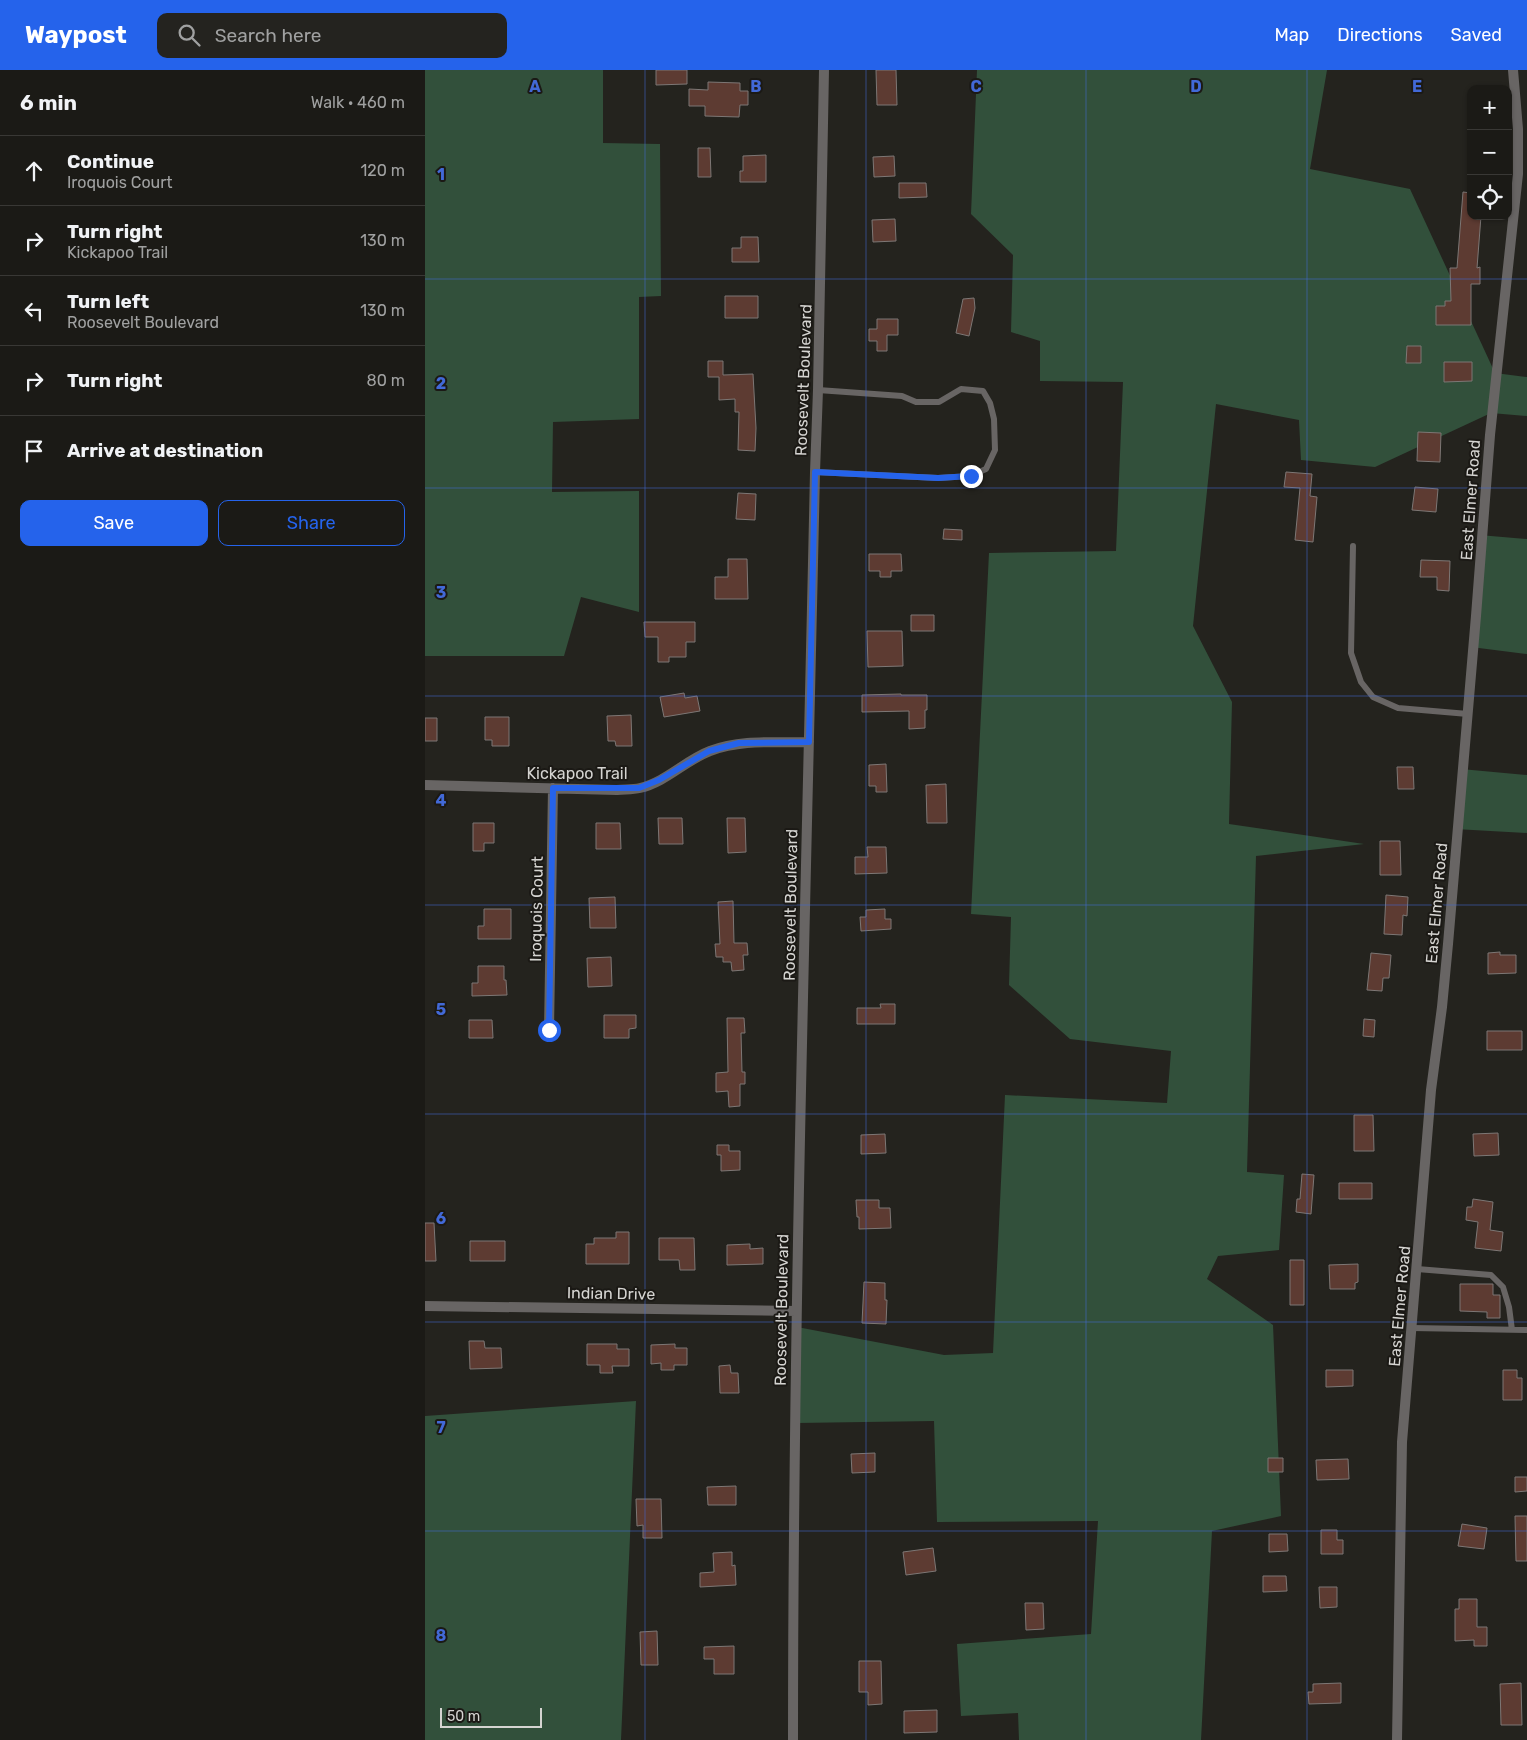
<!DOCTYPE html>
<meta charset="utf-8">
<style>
body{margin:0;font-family:Rubik,sans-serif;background:#24231f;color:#f1f3f6}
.controls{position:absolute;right:15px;top:15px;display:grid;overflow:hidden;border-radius:10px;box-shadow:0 1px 4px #0004}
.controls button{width:45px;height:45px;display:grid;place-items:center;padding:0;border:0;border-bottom:1px solid #393835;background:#1b1a16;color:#f1f3f6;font:25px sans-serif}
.scale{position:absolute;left:15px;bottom:12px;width:102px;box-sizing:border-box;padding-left:5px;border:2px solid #d5d4d1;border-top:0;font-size:14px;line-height:18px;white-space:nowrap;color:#d5d4d1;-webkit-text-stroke:4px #1b1915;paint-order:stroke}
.stop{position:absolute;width:15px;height:15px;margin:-11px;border:4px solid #2563eb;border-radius:50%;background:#fff}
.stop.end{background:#2563eb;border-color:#fff;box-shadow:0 1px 5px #0008}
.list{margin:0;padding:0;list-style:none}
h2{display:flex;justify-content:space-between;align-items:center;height:65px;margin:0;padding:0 20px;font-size:21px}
h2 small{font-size:16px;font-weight:400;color:#a0a1a1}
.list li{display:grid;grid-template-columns:32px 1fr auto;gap:15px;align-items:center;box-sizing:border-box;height:70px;padding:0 20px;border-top:1px solid #393835}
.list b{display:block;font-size:19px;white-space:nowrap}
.list p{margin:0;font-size:16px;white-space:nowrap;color:#a0a1a1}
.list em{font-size:16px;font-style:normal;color:#a0a1a1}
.actions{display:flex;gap:10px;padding:15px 20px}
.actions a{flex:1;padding:11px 0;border:1px solid #2563eb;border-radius:10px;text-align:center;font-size:18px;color:#2563eb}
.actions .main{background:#2563eb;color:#fff}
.icon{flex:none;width:28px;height:28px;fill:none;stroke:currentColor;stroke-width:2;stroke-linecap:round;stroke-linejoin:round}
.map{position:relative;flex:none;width:1102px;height:1670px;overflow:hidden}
header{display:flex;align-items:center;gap:30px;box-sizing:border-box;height:70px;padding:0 25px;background:#2563eb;color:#fff}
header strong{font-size:24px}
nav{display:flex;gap:28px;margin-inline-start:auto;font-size:18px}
.search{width:350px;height:45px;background:#24231f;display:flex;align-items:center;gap:12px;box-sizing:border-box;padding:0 18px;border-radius:10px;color:#a0a1a1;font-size:19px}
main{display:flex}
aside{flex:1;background:#1b1a16}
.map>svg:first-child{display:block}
.forest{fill:#32503b}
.building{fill:#5d3b32;stroke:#7d7775}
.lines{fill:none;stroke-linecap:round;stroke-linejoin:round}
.lane{stroke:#686564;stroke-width:6}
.street{stroke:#686564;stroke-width:10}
.route{stroke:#2563eb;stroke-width:6}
.grid{fill:none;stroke:#4269d7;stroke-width:1;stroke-opacity:0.55}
.labels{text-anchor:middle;stroke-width:4;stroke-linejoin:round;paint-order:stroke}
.street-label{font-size:16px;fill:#d5d4d1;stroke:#1b1915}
.grid-label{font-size:16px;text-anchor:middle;font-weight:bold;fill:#4269d7;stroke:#1b1915;stroke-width:4;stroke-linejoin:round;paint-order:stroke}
</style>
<header>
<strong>Waypost</strong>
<div class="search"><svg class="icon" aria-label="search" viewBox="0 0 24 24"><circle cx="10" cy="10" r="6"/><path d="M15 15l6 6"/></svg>Search here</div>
<nav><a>Map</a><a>Directions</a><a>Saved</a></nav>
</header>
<main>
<aside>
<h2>6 min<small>Walk · 460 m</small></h2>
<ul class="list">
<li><svg class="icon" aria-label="ahead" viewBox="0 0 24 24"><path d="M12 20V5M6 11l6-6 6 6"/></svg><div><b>Continue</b><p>Iroquois Court</p></div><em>120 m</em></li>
<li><svg class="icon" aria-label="right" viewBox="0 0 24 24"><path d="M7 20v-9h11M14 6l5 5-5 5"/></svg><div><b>Turn right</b><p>Kickapoo Trail</p></div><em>130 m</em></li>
<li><svg class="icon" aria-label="left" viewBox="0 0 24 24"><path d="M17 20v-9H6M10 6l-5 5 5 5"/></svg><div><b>Turn left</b><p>Roosevelt Boulevard</p></div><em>130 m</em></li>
<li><svg class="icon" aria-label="right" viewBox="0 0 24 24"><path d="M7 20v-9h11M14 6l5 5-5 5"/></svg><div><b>Turn right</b></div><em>80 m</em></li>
<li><svg class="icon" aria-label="arrive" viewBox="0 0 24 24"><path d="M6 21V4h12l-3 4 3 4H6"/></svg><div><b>Arrive at destination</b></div></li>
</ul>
<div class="actions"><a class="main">Save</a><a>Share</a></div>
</aside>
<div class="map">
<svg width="1102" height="1670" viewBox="0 0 1102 1670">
<rect width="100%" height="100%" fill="#24231e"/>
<path class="forest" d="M0,0h178v73l57,1 1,152 -22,1v122l-86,3 -1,70 87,-1v121l-58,-15 -17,59h-139z
M552,0h350l-17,99 100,20 85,184 32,4v39l-36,-3 -116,54 -74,-7 -2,-40 -83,-16 -23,222 39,76 -3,122 135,20 -108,12 -9,316 37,3 -5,75 -61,6 -11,23 66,46 8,191 -69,15 -11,209h-182l-1,-27 -57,3 -4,-72 134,-10 7,-113 -161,1 -3,-101 -138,2 1,-96 147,28 49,-2 12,-258 162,8 4,-52 -101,-12 -61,-54 2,-68 -40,-3 18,-361 127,-2 7,-169 -83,-1v-40l-29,-9 2,-77 -42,-41z
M1054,465l48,4v115l-56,-7z
M1036,699l66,6v58l-72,-4z
M211,1331l-15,339h-196v-324z"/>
<path class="building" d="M231,0h31v14l-31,1z
M451,0h20l1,35h-20z
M283,12l32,1v8h8v14h-8l-1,12 -34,-1v-10h-16v-17l19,1z
M273,78h12l1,29h-13z
M341,85v27h-26v-11h3v-15z
M469,86l1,20 -21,1 -1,-20z
M474,113h27l1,14 -28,1z
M1038,122l8,1v23h10l-4,52 3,-1v17h-9v41h-35v-19h9v-5h6l-1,-33h7z
M470,149l1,22 -23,1 -1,-22z
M316,167h17l1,25h-27v-14h9z
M300,226h33v22h-33z
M549,228l1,10 -6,28 -13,-3 7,-34z
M452,249h21v16h-11v16h-10v-10h-8v-12h8z
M982,276h14v17h-15z
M283,291h15v14l30,-1 3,54 -1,23 -17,-1 1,-38h-4v-13l-16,1v-23h-11z
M1019,292h28v19l-28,1z
M993,362l23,1 -1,29 -23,-1z
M861,402l26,2 -2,22 7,1 -4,45 -18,-2 5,-52 -16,-1z
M990,417l23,2 -2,23 -24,-2z
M313,423l18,1 -1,26 -19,-1z
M519,459l18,1v10l-19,-1z
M444,484h32l1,17h-11v6h-11v-6h-11z
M303,489h19l1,40h-33v-22h13z
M996,490l29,1 -1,30 -12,-1v-13h-17z
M486,545h23v16h-23z
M219,552h51v20h-9v15h-17v5h-11v-25h-13z
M442,561h35l1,35 -35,1z
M259,623l1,5 12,-2 3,15 -36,6 -4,-20z
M476,624v1h26v15h-2v18l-16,1v-18l-47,1v-17z
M206,645l1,31h-16l-1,-5h-7l-1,-25z
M60,647h24v29h-17v-6h-7z
M0,648h12v23h-12z
M461,694l1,28h-11v-6h-7v-21z
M972,697h16l1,22h-16z
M521,714l1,39h-20l-1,-38z
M233,748h24l1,26h-24z
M302,748h18l1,34 -18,1z
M48,753h21v20h-10v8h-11z
M171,753h24l1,26h-25z
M955,771h20l1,34h-21z
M442,777h19l1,26 -32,1v-17h13z
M961,825l22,2 -1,19 -4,-1 -1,20 -18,-1z
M190,827l1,31h-26l-1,-30z
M308,831l1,42h13l1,12h-5l1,15 -12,1 -1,-9h-8v-5h-7l-1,-13h5l-2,-42z
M59,839h27v30h-33v-13h6z
M460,839v10h6v10l-30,2 -1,-14h6v-7z
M1075,882v3h16v18l-28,1v-21z
M946,883l20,2 -2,23h-6l-1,13 -15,-1z
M186,887l1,29 -24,1 -1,-29z
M53,896h26v14h2l1,15 -35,1v-13h6z
M455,934h15v20h-38v-16h24z
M179,945h32v13l-7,1v9h-25z
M302,948h17l1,15h-4l1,39h3v12h-5v22l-11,1 -1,-16 -12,1v-19l12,-1z
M939,949l11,1 -1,17 -11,-1z
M44,950h23l1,18h-24z
M1062,961h35v19h-35z
M929,1045h19l1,36h-20z
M1073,1063l1,22 -25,1 -1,-22z
M460,1064l1,19 -25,1v-19z
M292,1075h12v6h11v19l-19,1v-16h-4z
M877,1104l12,1 -3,39 -15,-2 1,-13h3z
M914,1113h33v16h-33z
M1048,1129l20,3 -3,28 13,2 -2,19 -26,-3 3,-26 -12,-2 1,-13h5z
M431,1130h23v8h11l1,20 -32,1v-12h-2z
M0,1153h9l2,38h-11z
M191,1162h13v32h-43v-20h8v-6h22z
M234,1168h35l1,32h-15l-1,-10h-20z
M45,1171h35v20h-35z
M325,1174v5l13,-1v16l-36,1v-20z
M865,1190h14v45h-14z
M933,1194v18l-3,1v6h-25l-1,-24z
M439,1212l21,1v17h2l-1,24 -24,-1z
M1035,1214h33v11h7v23h-13v-6l-27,-1z
M44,1271h15l1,7h16l1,20 -32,1z
M162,1274h30v5h12v17h-17l1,7h-13v-8h-13z
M250,1274v4h12v17h-13v5h-13v-7l-10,1v-19z
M305,1295l1,8h7l1,20h-19l-1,-27z
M901,1300h27v16l-27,1z
M1078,1300h14v8h5v22h-19z
M450,1383v19l-23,1 -1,-19z
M843,1388h15v14h-15z
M923,1389l1,20 -32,1 -1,-20z
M1090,1407h12v14l-12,1z
M311,1416v19h-28l-1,-18z
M211,1429h25l1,39h-19v-13l-6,1z
M1090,1446h12v45h-11z
M1037,1454l25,4 -3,21 -26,-3z
M896,1460h16v10h6v14h-22z
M844,1464h18l1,17 -19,1z
M508,1478l3,23 -30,4 -3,-23z
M307,1482v14l3,-1 1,20 -36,2v-14l14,-1 -1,-19z
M838,1506h23l1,15 -24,1z
M894,1517h18v20l-17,1z
M1034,1529h18v28h10v19h-13v-6l-19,1v-32h4z
M600,1533h18l1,26 -18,1z
M232,1561l1,34h-17l-1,-33z
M309,1576v28h-20v-15h-10v-12z
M434,1591h22l1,43 -14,1v-13h-9z
M916,1613v20l-32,1 -1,-12h5v-8z
M1096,1613l1,42h-21l-1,-41z
M512,1640v22l-33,1v-22z"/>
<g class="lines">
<path class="lane" d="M390,402l123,6 32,-2 16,-7 9,-19 -1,-31 -4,-16 -7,-12 -22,-2 -22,13h-23l-14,-6 -84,-6
M928,476l-2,107 10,29 12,15 25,11 70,6
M992,1199l74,6 12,12 6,20 3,23
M987,1258l115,2"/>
<path class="street" d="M0,715l192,5c7,-1 15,0 23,-2 26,-6 46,-28 70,-37 32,-12 66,-8 99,-9
M124,960l4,-242
M0,1236l371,5
M368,1670c0,-423 13,-845 22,-1268l3,-82 6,-320
M972,1670l5,-298 29,-352 11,-83 6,-63 28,-328 14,-181 28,-261v-45l-5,-59"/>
</g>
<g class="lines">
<path class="route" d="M124,960l4,-242h86l20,-8 50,-29 30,-8 70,-1 6,-270 123,6 33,-2"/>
</g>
<path class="grid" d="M220,0v1670M441,0v1670M661,0v1670M882,0v1670M0,209h1102M0,418h1102M0,626h1102M0,835h1102M0,1044h1102M0,1252h1102M0,1461h1102"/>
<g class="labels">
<g class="street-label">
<text transform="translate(378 310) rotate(-88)" y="6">Roosevelt Boulevard</text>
<text transform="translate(1045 430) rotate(-86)" y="6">East Elmer Road</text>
<text x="152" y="709">Kickapoo Trail</text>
<text transform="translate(1011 833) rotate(-85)" y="6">East Elmer Road</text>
<text transform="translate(365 835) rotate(-89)" y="6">Roosevelt Boulevard</text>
<text transform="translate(111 839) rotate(-89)" y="6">Iroquois Court</text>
<text transform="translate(186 1223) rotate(1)" y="6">Indian Drive</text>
<text transform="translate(974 1236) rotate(-85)" y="6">East Elmer Road</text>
<text transform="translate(356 1240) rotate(-89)" y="6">Roosevelt Boulevard</text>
</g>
</g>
<g class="grid-label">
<text x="110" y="22">A</text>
<text x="331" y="22">B</text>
<text x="551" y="22">C</text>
<text x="771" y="22">D</text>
<text x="992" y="22">E</text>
<text x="16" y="110">1</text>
<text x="16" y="319">2</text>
<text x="16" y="528">3</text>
<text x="16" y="736">4</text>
<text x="16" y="945">5</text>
<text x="16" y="1154">6</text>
<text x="16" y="1363">7</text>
<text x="16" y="1571">8</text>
</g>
</svg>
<div class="controls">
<button>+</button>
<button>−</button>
<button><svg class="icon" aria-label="locate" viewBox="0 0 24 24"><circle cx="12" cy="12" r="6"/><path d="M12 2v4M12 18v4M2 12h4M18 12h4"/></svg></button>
</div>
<div class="scale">50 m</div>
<div class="stop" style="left:124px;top:960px"></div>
<div class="stop end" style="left:546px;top:406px"></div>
</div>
</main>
